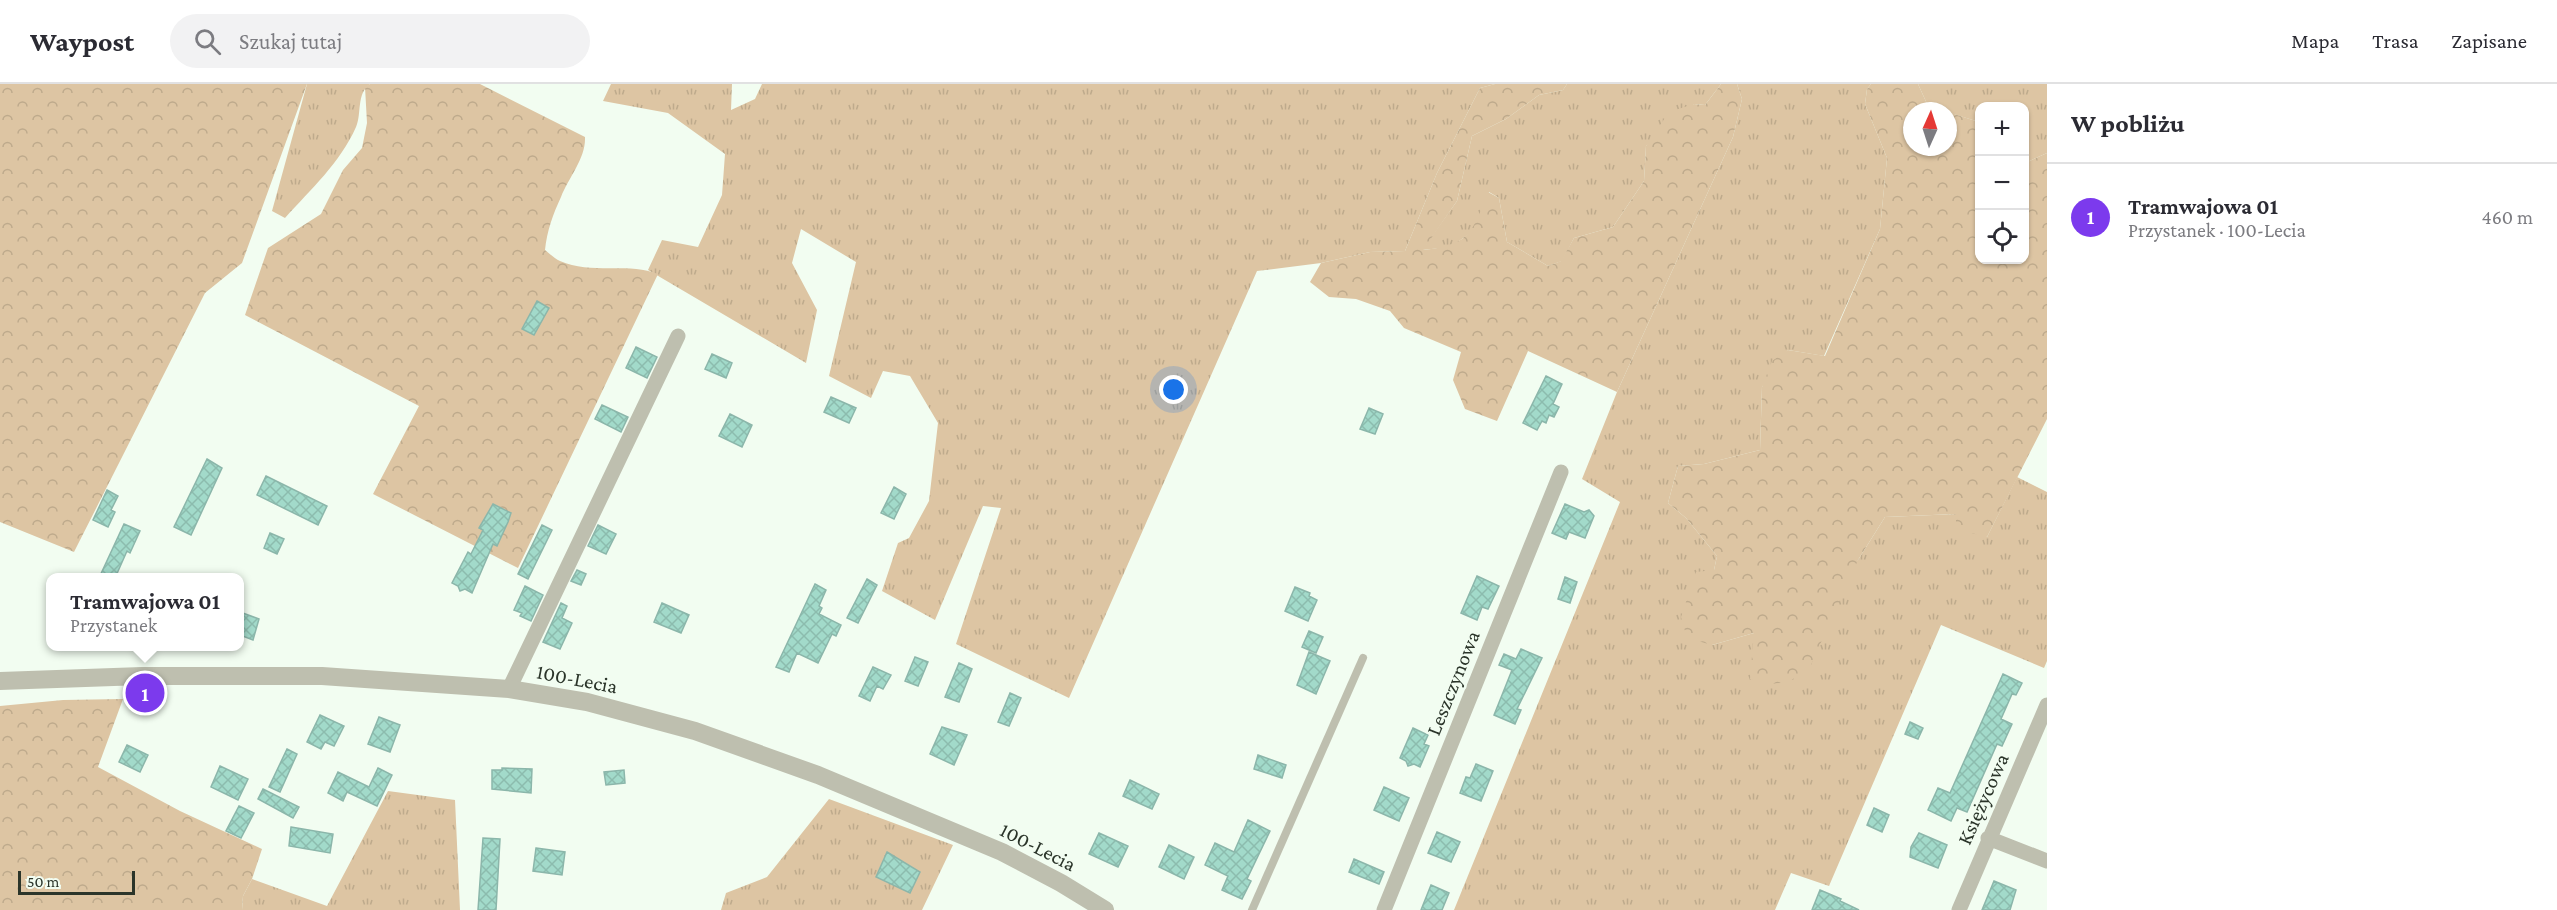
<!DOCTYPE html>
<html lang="pl">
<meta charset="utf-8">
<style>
body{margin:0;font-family:"Crimson Pro",serif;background:#f2f2f3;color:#2b2b33}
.controls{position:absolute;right:18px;top:18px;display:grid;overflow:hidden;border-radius:12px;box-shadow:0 2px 4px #0004}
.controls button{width:54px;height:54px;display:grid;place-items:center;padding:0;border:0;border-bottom:2px solid #e1e1e2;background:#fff;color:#2b2b33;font:30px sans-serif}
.compass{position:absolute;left:1903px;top:18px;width:54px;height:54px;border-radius:50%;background:#fff;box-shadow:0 2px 4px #0004;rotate:3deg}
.scale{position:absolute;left:18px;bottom:15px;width:117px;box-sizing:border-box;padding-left:6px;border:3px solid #2b352a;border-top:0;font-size:16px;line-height:21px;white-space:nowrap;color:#2b352a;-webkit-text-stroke:4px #f2fdf1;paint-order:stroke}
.you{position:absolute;left:1174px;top:306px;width:21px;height:21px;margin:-15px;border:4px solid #fff;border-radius:50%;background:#1a73e8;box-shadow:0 0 0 9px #1a73e833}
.badge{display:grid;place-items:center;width:39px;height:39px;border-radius:50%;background:#7c3aed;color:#fff;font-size:20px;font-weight:700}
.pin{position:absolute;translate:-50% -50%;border:3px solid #fff;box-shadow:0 2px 6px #0006}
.popup{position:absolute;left:46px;top:489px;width:198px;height:78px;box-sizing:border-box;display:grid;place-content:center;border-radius:12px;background:#fff;filter:drop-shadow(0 2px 4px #0005);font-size:20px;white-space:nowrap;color:#7c7c81}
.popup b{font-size:22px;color:#2b2b33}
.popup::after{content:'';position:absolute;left:50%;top:100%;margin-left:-12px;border:12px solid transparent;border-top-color:#fff}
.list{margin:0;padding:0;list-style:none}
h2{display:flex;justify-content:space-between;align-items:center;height:78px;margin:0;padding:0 24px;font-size:26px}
h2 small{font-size:20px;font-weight:400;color:#7c7c81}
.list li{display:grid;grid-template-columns:39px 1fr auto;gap:18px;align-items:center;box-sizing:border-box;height:108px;padding:0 24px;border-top:2px solid #e1e1e2}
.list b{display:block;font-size:22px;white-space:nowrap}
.list p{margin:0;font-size:20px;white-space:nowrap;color:#7c7c81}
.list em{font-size:20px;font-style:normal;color:#7c7c81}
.icon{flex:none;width:33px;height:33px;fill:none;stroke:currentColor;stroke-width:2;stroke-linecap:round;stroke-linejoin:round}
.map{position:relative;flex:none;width:2047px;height:826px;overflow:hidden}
header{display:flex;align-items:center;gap:36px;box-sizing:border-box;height:84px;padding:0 30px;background:#fff;border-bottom:2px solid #e1e1e2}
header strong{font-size:28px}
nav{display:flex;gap:33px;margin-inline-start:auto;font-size:21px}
.search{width:420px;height:54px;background:#f2f2f3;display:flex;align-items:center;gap:15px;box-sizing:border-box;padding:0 21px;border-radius:33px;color:#7c7c81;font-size:22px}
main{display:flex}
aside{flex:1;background:#fff}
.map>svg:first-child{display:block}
.grass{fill:url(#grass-tufts)}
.forest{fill:url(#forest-crowns)}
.building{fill:url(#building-cross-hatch);stroke:#8bb6aa;stroke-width:1.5}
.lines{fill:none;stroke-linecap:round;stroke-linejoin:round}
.service{stroke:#bebfaf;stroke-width:8}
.minor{stroke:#bebfaf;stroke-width:15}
.tertiary{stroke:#bebfaf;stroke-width:18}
.labels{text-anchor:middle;stroke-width:5;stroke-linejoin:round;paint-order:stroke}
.street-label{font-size:21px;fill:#2b352a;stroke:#f2fdf1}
</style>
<header>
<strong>Waypost</strong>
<div class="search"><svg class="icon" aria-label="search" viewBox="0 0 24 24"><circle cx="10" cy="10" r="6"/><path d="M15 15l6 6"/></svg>Szukaj tutaj</div>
<nav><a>Mapa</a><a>Trasa</a><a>Zapisane</a></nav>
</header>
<main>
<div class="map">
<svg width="2047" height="826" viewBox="0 0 2047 826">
<defs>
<pattern id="grass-tufts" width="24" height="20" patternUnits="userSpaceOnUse" patternTransform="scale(1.5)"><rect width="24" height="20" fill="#ddc5a3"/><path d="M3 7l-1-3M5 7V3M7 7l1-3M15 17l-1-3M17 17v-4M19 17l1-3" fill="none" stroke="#beaa8c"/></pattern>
<pattern id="forest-crowns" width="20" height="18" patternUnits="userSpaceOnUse" patternTransform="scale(1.5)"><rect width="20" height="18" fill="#ddc5a3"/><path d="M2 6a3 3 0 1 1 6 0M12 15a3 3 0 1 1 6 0" fill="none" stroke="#beaa8c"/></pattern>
<pattern id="building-cross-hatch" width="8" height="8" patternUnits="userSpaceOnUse" patternTransform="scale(1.5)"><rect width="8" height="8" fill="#a2daca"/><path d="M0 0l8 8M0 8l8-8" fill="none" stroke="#8cbcae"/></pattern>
</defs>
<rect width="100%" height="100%" fill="#f2fdf1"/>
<path class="grass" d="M307,0h63c-14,10 -8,30 -14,43 -16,36 -45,62 -71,91l-13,-7z
M611,0h121l-1,26 24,-11 7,-15h733l-15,4 -43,85 -32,78 -35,1 -49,11 -64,8 -188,427 -113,-54 45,-136 -18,-2 -48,114 -53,-29 16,-48 11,-5 20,-37 9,-78 -28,-47 -27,-5 -12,27 -42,-22 27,-114 -55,-33 -9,34 25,47 -11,53 -158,-93 14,-30 36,7 24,-52 3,-41 -57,-41 -65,-12z
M1567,0h154l-16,21 -11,-1 -48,42 -2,35 -31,46 -39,11 -12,23 -14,5 -41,-24 -8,-44 -10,-6 -15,38 -23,17 -29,3 35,-49 15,-65 34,-17 33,-24 24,-5z
M1737,0h134l-4,5 -2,15 22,54 -7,71 -56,127 -36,-6 -26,37 -2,63 -56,14 -26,2 -10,37 18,15 31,38 -3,14 -2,75 42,-12 104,-73 27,-43 72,-3 30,23 30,-60 30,15v169l-3,7 -103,-43 -112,261 -38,-13 -16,37h-321l166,-408 -38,-23 35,-87 116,-255 9,-38z
M1918,0h129v69l-22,10 -1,-57h-44l-1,16 -51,-16z
M388,707l67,9 5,110h-218l1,-14 9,-17 75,27z
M829,715l124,46 -31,65h-201l5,-17 41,-16z"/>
<path class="forest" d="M0,0h307l-65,179 -37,30 -131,259 -74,-30z
M370,0h110l105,53c1,21 -16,40 -24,60 -8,17 -14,34 -16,53 5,4 10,9 15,11 31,14 68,1 98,13l-140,294 -145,-74 46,-88 -174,-91 23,-67 53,-34 22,-44 19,-22 5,-25 -2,-36z
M1495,0h72l-4,6 -24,5 -33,24 -34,17 -15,65 -34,49c47,-5 49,-17 65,-58l11,6 8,44 41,24 13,-5 13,-23 39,-11 31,-46 2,-35 23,-34 25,-8 11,1 16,-21h16l5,15 -9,38 -116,255 -89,-41 -31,70 -32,-12 -12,-29 8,-28 -57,-24 -14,-17 -34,-12 -27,-2 -19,-15 11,-19 49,-11 35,-1 32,-78 43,-85z
M1871,0h47l10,22 16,5h-32v36h36v-35l31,10 1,138h44l1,-97 22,-10v266l-60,118 -31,-8v-15l-71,3 -27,43 -48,107c-22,18 -33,20 -60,12l4,-46 -42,12 -25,-7 -6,-21 15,-45 18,-2 3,-14 -31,-38 -18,-15 10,-37 26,-2 56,-14 2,-63 10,-26 16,-11 37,6 55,-127 7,-71 -22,-54 2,-15z
M123,615l-25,68 82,44 82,38 -10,30 -9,17 -1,14h-242v-204l63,-6z"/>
<path class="building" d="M537,217l12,7 -15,27 -12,-6z
M636,263l21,10 -10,21 -21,-10z
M712,270l20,9 -6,15 -21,-9z
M1546,292l16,8 -9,20 6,3 -5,10 -5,-2 -3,8 -4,-2 -5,9 -14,-7z
M831,313l25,11 -7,15 -25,-11z
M602,321l26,12 -7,15 -26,-13z
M1369,324l14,6 -8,20 -15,-5z
M730,330l22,11 -10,22 -23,-11z
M207,375l15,9 -31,67 -17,-8z
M266,392l61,30 -9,19 -61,-30z
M894,403l12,7 -12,25 -13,-6z
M107,406l11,6 -7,14 4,2 -7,15 -15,-7z
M493,420l18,9 -3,9 -11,24 -4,-2 -21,49 -7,-4 -5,2 -2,-5 -6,-3 16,-31 3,2 12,-24 -4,-2z
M1565,420l19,8 5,-2 5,6 -9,22 -16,-6 -3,7 -14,-6z
M124,440l16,7 -10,22 -3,-2 -12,27h-16z
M542,441l10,5 -24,49 -10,-5z
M598,441l18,9 -10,20 -18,-8z
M270,449l14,6 -7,15 -13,-6z
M577,486l9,4 -5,11 -10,-4z
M1477,492l22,10 -11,23 -6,-2 -5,13 -16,-7z
M1565,493l12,5 -7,21 -12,-4z
M867,495l10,6 -19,38 -11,-5z
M815,500l11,6 -7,16 3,2 -3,6 22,11 -5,11 -4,-2 -14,29 -21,-10 -8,19 -13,-5z
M525,502l18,9 -12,26 -11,-5 2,-3 -8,-3z
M1295,503l15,6 -1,3 8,4 -9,21 -23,-10z
M561,519l6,3 -5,12 10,5 -12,26 -17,-7z
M662,519l27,12 -8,18 -27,-11z
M240,528l19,7 -6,21 -13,-5z
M1309,547l14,6 -7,16 -14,-6z
M1521,565l21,9 -25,51 4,1 -6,14 -21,-9 18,-45 -13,-5 5,-11 12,5z
M1309,568l21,9 -14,33 -19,-9z
M915,573l13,5 -10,24 -13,-5z
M959,579l13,6 -13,33 -14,-5z
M873,583l18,8 -8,14 -6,-3 -7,15 -11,-5z
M2003,590l19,9 -6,12 -4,-1 -11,25 11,5 -10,22 -5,-2 -30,68 -10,-4 -6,13 -23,-11 10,-22 12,5z
M1010,609l11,5 -12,28 -11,-4z
M320,631l24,11 -10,20 -9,-4 -4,7 -14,-7z
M379,633l21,8 -10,27 -22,-8z
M1910,638l13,6 -5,11 -13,-5z
M942,643l25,8 -13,30 -24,-11z
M1413,644l15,7 -4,9 5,2 -9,21 -6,-3 -6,2 -2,-5 -6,-3z
M127,661l21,10 -8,17 -21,-10z
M287,665l10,5 -17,38 -11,-5z
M1258,671l28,10 -4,13 -28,-9z
M1476,680l17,7 -12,30 -21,-8 6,-16 4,1z
M220,682l28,13 -10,21 -27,-13z
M378,684l14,7 -15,31 -30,-14 -4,9 -15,-8 10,-21 31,15z
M502,684l30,1 -1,24 -39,-4v-19h10z
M624,686l1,13 -19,2 -2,-13z
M1130,696l29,14 -7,15 -29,-13z
M1384,703l25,11 -10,23 -25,-11z
M263,705l36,18 -6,11 -35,-19z
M239,722l15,7 -13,25 -15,-7z
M1874,724l15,7 -7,17 -15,-7z
M1248,736l22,11 -23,48 4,2 -9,18 -20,-9 6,-14 -23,-11 10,-22 19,9z
M291,743l42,7 -3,19 -41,-7z
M1437,748l23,10 -9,20 -23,-9z
M1099,749l29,13 -10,21 -29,-13z
M1919,749l28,12 -9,23 -28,-11 1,-10z
M483,754l17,1 -4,71h-18z
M1169,761l25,12 -10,22 -25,-12z
M536,764l29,4 -3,23 -29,-4z
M887,768l33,20 -10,21 -34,-16z
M1354,775l30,13 -5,12 -30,-12z
M1994,797l22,9 -6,20h-28z
M1431,801l18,8 -7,17h-21z
M1820,806l21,9 -1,2 19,9h-47z"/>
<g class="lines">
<path class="service" d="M1252,826l111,-252"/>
<path class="minor" d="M509,605l169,-353
M1988,754l59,23
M1384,826l177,-438
M1959,826l88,-205"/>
<path class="tertiary" d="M0,597l142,-5h180l187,13 78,13 108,29 123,44 184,77 59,31 44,27"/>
</g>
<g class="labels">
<g class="street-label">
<text transform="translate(577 595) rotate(11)" y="7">100-Lecia</text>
<text transform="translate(1453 599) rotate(-68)" y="7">Leszczynowa</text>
<text transform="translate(1983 715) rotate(-66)" y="7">Księżycowa</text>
<text transform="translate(1038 763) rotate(27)" y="7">100-Lecia</text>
</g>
</g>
</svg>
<div class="controls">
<button>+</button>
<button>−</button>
<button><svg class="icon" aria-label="locate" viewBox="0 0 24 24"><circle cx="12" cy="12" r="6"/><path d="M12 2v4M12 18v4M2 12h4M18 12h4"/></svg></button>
</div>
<svg class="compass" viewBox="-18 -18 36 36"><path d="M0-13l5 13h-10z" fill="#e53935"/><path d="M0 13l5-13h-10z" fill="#7c7c81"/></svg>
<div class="scale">50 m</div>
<div class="you"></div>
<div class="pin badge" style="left:145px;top:609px">1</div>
<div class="popup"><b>Tramwajowa 01</b>Przystanek</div>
</div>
<aside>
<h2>W pobliżu<small></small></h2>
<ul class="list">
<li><span class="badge">1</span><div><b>Tramwajowa 01</b><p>Przystanek · 100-Lecia</p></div><em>460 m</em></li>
</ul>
</aside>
</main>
